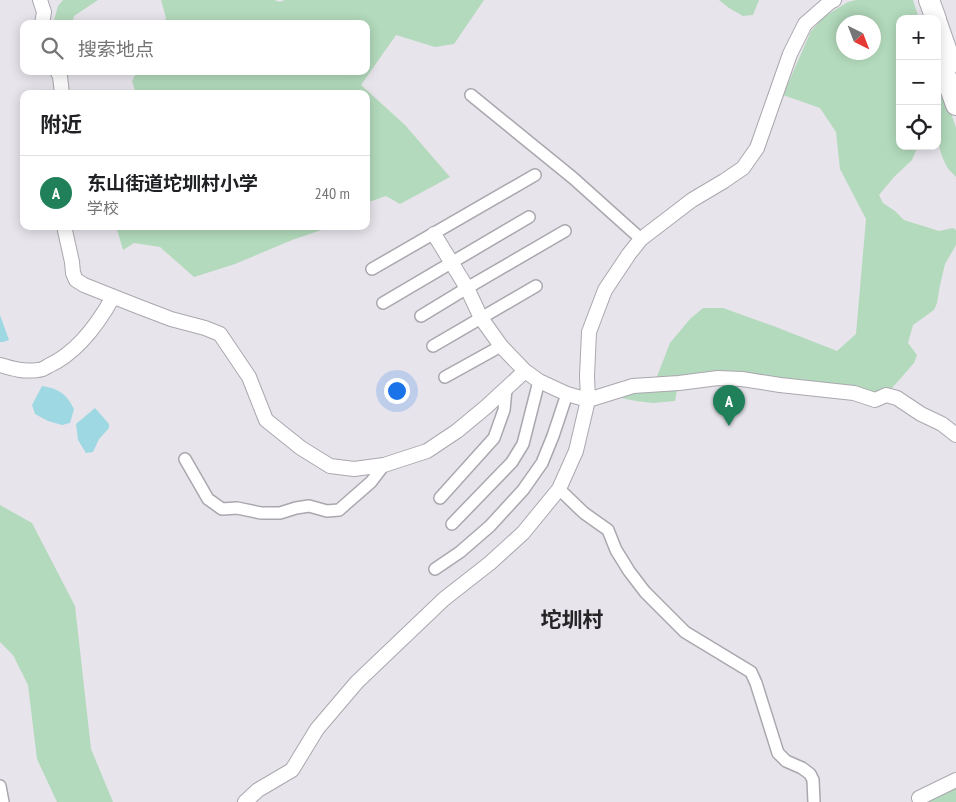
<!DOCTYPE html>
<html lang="zh">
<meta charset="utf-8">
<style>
body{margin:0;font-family:"PT Sans Narrow","Noto Sans SC",sans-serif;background:#f2f2f2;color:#202124}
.controls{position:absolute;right:15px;top:15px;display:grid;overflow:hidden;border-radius:10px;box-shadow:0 2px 12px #0003}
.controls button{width:45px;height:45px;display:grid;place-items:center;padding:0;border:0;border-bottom:1px solid #e0e0e0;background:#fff;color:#202124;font:25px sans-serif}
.compass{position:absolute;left:836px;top:15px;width:45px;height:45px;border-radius:50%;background:#fff;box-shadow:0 2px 12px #0003;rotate:138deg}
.you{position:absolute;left:396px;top:390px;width:18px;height:18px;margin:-12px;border:4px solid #fff;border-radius:50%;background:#1a73e8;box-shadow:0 0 0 8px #1a73e833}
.badge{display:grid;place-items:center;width:32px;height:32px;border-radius:50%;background:#1f8059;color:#fff;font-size:16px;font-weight:700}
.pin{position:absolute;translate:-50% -41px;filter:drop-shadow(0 1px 2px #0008)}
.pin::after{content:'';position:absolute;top:26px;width:18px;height:15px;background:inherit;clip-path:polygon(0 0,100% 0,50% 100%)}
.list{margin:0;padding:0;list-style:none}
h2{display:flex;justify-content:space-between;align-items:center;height:65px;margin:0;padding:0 20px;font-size:21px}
h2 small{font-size:16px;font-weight:400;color:#757577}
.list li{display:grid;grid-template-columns:32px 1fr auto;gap:15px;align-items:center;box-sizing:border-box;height:75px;padding:0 20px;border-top:1px solid #e0e0e0}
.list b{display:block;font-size:19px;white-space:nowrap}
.list p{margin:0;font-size:16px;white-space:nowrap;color:#757577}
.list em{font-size:16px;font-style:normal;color:#757577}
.icon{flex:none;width:28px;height:28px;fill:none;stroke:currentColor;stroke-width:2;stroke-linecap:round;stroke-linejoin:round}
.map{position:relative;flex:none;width:956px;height:802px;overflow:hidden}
.search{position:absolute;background:#fff;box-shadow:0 2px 12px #0003;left:20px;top:20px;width:350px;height:55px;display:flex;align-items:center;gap:12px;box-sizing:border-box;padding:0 18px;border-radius:10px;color:#757577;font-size:19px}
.panel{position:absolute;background:#fff;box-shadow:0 2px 12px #0003;left:20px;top:90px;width:350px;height:140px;border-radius:10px}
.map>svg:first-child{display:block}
.green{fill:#b3dabc;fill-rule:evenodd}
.water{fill:#9ed8e2}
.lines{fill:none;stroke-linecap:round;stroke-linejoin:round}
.minor-casing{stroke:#aaa7af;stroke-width:14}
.tertiary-casing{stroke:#aaa7af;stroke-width:16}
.motorway-casing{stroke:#aaa7af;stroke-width:22}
.minor{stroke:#fff;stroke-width:11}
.tertiary{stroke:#fff;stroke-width:14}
.motorway{stroke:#fff;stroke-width:20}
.labels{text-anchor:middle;stroke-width:5;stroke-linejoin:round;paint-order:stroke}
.quarter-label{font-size:21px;font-weight:bold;fill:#252426;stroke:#e7e4eb}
</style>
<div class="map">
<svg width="956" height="802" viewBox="0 0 956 802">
<rect width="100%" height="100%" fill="#e7e4eb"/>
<path class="green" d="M63,0h35l-24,16 -2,8h-19l5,-18z
M161,0h113l6,2 5,-2h199l-30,44 -19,3 -39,-12 -35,50 44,40 45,52 -50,27 -14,-8 -20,7v-109h-230l-4,-13 5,-10h229v-47h-203l3,-6z
M719,0h40l-6,15 -10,1 -14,-8z
M856,0h57l6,19h-19v127h18l-6,14 -18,17 -15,18 4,8 12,8 9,9 35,11 14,-3 3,2v15l-11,19 -5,21 -3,18 -3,7 -21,15 -5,18 9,12 -3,8 -28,32 -144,-16 -65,11 -2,11 -22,2 -17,-2 -25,-5 45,-17 14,-36 20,-24 13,-11h20l53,19 61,24 19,-17 10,-115 -26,-50 -4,-37 -16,-24 -37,-13 28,-64 14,-15 23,-14zM844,22h30v30h-30z
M937,70l19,58v49c-3,-4 -8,-7 -10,-12 -14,-25 -9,-67 -9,-95z
M116,226h217l-41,14 -57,24 -41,13 -34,-30 -26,-4 -11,7z
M0,505l32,18 43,83 16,143 22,53h-56l-20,-43 -9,-74 -15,-30 -13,-13z
M956,780v22h-39z"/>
<path class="water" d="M0,315l9,25 -6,2h-3z
M42,386c17,3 24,7 32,23l-4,14 -8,2 -14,-4 -13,-7 -3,-9z
M95,408l14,16v4l-10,11 -6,13 -7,1 -8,-13 -2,-16z"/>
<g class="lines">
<defs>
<path id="minor" d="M471,95l102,83 68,61
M372,269l163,-94
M383,303l146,-86
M421,316l46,-28 98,-57
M433,346l103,-60
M445,377l56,-31
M185,459l23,40 14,10 15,-1 24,5h19l16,-5 13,-2 18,5 12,-1 32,-28 13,-17
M559,489l25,24 24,17 8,20 13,21 16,21 40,40 66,40 5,11 22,70 8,8 16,7 8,6 3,6 1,22
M440,498l54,-60 10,-28 2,-21
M452,524l60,-62 11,-18 16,-63
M435,569l25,-17 30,-26 33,-36 19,-27 11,-27 14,-42
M0,786l3,16"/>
<path id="tertiary" d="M40,0l4,12 -2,12
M57,71l3,5 2,18
M64,226l8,36 1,11 3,7 8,5 53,21 34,13 34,9 15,6 29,43 17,43 35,28 29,18 24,3 30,-4 43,-14 30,-20 29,-24 39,-36
M434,234l33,54 14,30 20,28 24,25 14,10 28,13 21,6 45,-14 46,-3 39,-5 24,1 38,6 74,8 21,7 11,-5 11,3 24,16 21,10 14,11
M0,365c13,4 24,7 38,5 3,0 7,-2 10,-4 29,-13 50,-42 65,-69
M919,798l37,-18
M245,802l13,-12 34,-20 25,-41 40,-47 87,-83 46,-36 33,-30 36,-44 17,-38 12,-51 -1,-24 2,-44 16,-42 24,-36 12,-15 51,-39 32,-19 19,-13 14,-20 33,-94 15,-30 25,-22 4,-2"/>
<path id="motorway" d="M929,0l7,19
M937,23l14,40
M937,51l19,54"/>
</defs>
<use href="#minor" class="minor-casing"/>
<use href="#tertiary" class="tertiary-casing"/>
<use href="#motorway" class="motorway-casing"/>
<use href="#minor" class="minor"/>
<use href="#tertiary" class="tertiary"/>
<use href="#motorway" class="motorway"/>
</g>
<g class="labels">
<g class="quarter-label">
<text x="572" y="627">坨圳村</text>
</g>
</g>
</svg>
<div class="controls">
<button>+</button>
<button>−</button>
<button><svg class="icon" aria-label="locate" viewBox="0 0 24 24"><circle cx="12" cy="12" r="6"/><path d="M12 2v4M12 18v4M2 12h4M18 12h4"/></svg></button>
</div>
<svg class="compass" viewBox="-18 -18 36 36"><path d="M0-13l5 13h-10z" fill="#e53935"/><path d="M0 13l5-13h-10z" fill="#757577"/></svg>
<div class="you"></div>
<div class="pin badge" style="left:729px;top:426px">A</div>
<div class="search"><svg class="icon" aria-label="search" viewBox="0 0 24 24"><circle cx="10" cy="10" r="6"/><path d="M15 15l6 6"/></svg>搜索地点</div>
<section class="panel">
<h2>附近<small></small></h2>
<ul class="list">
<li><span class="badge">A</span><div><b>东山街道坨圳村小学</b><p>学校</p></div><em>240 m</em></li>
</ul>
</section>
</div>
